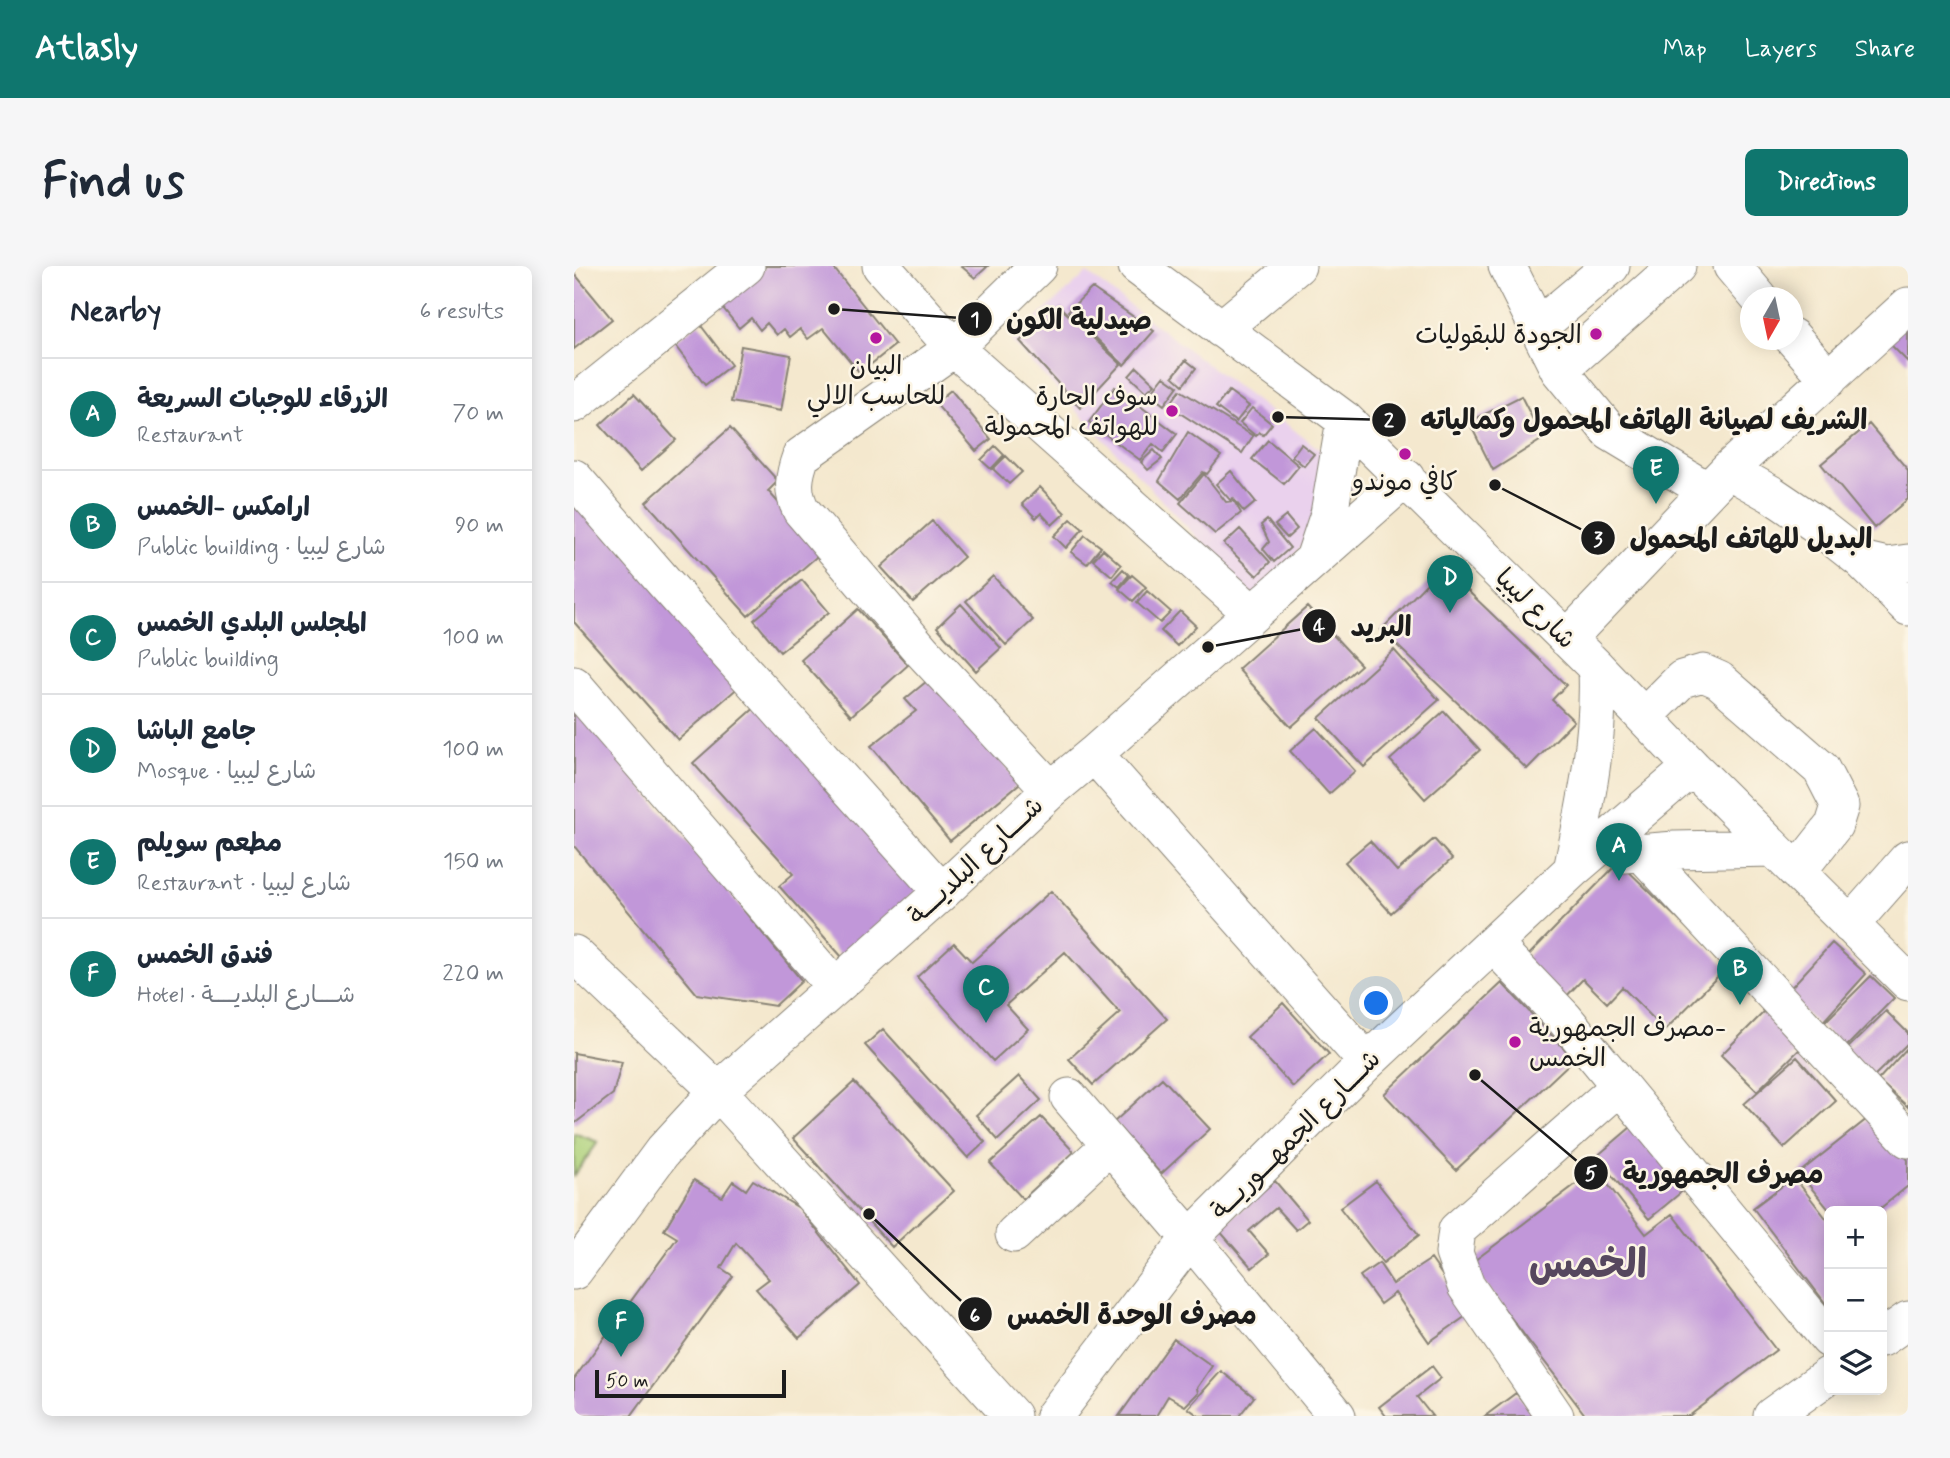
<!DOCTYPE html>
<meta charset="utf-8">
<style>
body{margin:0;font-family:Mynerve,"Playpen Sans Arabic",sans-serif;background:#f6f6f7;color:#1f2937}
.controls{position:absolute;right:21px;bottom:21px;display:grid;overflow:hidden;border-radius:10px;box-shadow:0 4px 18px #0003}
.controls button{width:63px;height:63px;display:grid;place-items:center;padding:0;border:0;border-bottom:2px solid #e0e1e3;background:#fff;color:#1f2937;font:35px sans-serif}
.compass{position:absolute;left:1166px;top:21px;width:63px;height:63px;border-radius:50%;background:#fff;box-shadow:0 4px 18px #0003;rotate:189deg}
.scale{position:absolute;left:21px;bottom:18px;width:191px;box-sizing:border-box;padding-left:7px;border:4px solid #1c1c1c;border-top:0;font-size:19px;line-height:24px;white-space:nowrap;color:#1c1c1c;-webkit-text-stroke:5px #fcf5e5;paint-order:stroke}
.you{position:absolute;left:803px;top:738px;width:24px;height:24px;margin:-18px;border:5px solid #fff;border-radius:50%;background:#1a73e8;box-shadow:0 0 0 10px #1a73e833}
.badge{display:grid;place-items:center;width:46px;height:46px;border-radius:50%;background:#0f766e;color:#fff;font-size:23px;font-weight:700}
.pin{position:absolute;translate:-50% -58px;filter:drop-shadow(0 2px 4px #0008)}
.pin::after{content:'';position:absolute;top:37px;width:24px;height:21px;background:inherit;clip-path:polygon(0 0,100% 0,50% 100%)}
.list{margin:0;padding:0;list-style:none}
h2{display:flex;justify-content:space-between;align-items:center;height:91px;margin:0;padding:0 28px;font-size:30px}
h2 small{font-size:23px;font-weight:400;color:#747a83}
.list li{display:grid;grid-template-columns:46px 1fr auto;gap:21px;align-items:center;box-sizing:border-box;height:112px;padding:0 28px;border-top:2px solid #e0e1e3}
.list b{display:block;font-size:26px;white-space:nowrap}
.list p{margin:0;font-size:23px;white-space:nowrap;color:#747a83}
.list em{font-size:23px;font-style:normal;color:#747a83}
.icon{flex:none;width:38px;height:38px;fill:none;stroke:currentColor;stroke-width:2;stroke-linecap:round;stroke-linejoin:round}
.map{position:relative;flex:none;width:1334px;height:1150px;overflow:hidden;border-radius:10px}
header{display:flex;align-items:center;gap:42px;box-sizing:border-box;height:98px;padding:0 35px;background:#0f766e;color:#fff}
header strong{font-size:33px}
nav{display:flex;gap:38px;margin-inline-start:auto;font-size:24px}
.intro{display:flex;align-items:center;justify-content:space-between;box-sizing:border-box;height:168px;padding:0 42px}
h1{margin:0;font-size:49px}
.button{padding:18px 32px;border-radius:10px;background:#0f766e;color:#fff;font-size:24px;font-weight:700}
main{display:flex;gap:42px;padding:0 42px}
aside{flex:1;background:#fff;border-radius:10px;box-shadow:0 4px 18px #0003}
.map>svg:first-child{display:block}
.built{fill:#ead1ed}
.green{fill:#add17a;stroke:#64764b;stroke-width:2}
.building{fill:#c197d9}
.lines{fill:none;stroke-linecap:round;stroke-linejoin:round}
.minor-casing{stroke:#888275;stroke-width:39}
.minor{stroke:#fff;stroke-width:37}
.poi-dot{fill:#b5179e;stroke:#fcf5e5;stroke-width:2.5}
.labels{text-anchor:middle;stroke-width:5;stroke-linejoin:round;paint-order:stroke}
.poi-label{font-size:26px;fill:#1c1c1c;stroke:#fcf5e5;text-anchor:end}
.street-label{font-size:26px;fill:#1c1c1c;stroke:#fcf5e5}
.town-label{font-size:40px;font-weight:bold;fill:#56475e;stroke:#fcf5e5}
.leader{fill:none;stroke:#1c1c1c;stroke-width:2.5}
.callout-dot{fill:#1c1c1c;stroke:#fcf5e5;stroke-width:2.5}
.mark-label{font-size:21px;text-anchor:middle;font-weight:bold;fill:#fff}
.callout-label{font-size:28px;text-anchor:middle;font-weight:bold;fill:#1c1c1c;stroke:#fcf5e5;stroke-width:5;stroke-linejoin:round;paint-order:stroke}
</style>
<header>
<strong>Atlasly</strong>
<nav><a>Map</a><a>Layers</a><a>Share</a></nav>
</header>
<div class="intro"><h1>Find us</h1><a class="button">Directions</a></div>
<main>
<aside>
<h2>Nearby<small>6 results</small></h2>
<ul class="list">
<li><span class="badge">A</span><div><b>الزرقاء للوجبات السريعة</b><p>Restaurant</p></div><em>70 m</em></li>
<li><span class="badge">B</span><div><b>ارامكس -الخمس</b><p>Public building · شارع ليبيا</p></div><em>90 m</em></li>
<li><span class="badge">C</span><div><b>المجلس البلدي الخمس</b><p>Public building</p></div><em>100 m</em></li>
<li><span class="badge">D</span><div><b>جامع الباشا</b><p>Mosque · شارع ليبيا</p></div><em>100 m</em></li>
<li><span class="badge">E</span><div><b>مطعم سويلم</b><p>Restaurant · شارع ليبيا</p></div><em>150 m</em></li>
<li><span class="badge">F</span><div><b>فندق الخمس</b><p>Hotel · شــــارع البلديــــة</p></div><em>220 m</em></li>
</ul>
</aside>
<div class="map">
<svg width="1334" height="1150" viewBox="0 0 1334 1150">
<rect width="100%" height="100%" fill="#fcf5e5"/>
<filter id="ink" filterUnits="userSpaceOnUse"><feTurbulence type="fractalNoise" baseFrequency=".0143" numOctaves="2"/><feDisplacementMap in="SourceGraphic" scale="14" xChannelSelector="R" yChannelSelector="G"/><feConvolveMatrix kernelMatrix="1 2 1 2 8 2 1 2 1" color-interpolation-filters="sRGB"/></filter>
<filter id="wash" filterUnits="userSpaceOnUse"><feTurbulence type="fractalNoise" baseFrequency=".00686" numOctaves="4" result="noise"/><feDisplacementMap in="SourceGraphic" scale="28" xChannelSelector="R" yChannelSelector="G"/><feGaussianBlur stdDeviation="1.57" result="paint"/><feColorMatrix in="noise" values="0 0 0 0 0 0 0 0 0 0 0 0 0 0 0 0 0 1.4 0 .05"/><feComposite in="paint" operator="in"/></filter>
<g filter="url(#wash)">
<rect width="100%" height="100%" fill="#f4e8ce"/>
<path class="built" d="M513,7l273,207 -105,119 -244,-258z"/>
<path class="green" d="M0,867l24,9 -24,34z"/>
<g id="blocks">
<path class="building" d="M192,0h66l63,79 -35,28 -37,-45 -15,11 -8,-10 -10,8 -6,-8 -7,6 -10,-12 -7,7 -9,-12 -12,10 -20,-25z
M387,0h27l-13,12z
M0,7l38,46 -38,30z
M518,22l62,43 -30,34 -56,-54z
M487,42l60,56 -41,44 -60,-67z
M1334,56v40l-21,-21z
M125,57l32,42 -26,20 -32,-42z
M167,80l50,9 -10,56 -50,-9z
M612,94l10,8 -13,17 -10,-9z
M563,101l18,17 -9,8 -17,-16z
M590,110l14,10 -14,19 -14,-11z
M541,121l62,47 -14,18 -10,-8 -13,16 -51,-38z
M377,124l40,49 -15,12 -41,-48z
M606,124l73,46 -11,17 -73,-47z
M655,125l20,15 -13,16 -20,-15z
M60,128l42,46 -35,31 -41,-46z
M947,130l22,43 -50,31 -24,-48z
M678,142l20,16 -9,11 -4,-3 -3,4 -16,-13z
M1295,158l39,46v29l-34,29 -53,-64z
M156,162l48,53 -10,10 54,61 -74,64 -102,-114z
M614,166l33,24 -14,18 -4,-2 -23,27 -21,-18z
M694,174l31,26 -15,18 -32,-25z
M727,178l13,10 -10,12 -12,-10z
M421,180l9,9 -13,14 -10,-9z
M580,184l8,9 -14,11 -7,-8z
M432,190l16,16 -13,12 -16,-15z
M657,205l25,31 -12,10 -11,-14 -3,2 -14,-16z
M630,208l22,28 8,-1 7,12 -26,21 -35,-31z
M466,221l25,26 -13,12 -11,-12 -5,5 -14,-14z
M0,229l167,190 -63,55 -104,-118z
M712,250l11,13 -10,9 -12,-13z
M497,253l12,10 -17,19 -12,-12z
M693,254l23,28 -16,14 -11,-13 6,-7 -8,-17z
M358,255l32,36 -51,45 -32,-35z
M666,263l30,33 -13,14 -33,-32z
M511,269l16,12 -14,17 -16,-12z
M529,283l18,16 -9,11 -19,-16z
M869,301l123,118 -14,15 22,21 -47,48 -146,-139z
M549,303l6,6 -10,12 -7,-6z
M558,309l14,12 -13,14 -14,-12z
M419,310l40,44 -27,25 -40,-44z
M228,314l27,32 -49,40 -26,-32z
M573,325l24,21 -11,11 -23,-20z
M387,338l40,44 -25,23 -39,-44z
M733,341l54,58 -70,62 -53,-58z
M284,343l50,56 -57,51 -50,-56z
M606,345l16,15 -19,20 -16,-15z
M820,384l45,50 -75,67 -45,-49z
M358,411l88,106 -70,58 -79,-95 45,-35 -11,-12z
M0,439l228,276 -27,25 -78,-12 -123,-148z
M184,439l164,181 -80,71 -63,-71 14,-12 -100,-111z
M870,445l36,39 -55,49 -35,-39z
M742,462l39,43 -26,23 -39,-43z
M860,573l18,20 -61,54 -46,-51 25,-21 27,30z
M1045,596l108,105 -62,63 -43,-43 -15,16 -24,-24 -23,24 -40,-39z
M477,625l116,128 -74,66 -24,-26 51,-46 -55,-61 -59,53 22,24 -35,32 -76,-84 37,-34 18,19z
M1258,677l34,31 -47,52 -34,-32z
M1297,710l23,22 -50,51 -23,-23z
M928,717l72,76 -118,111 -72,-76z
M709,737l46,51 -36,33 -46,-50z
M1194,742l36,37 -47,46 -36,-36z
M1312,745l22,22v10l-35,34 -27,-27z
M309,763l102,113 -17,16 -103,-113z
M1334,781v60l-30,-27z
M0,787l48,9 -9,32 -39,30z
M1223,791l39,44 -52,47 -40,-44z
M445,810l22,24 -43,40 -22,-25z
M588,812l48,51 -49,45 -47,-52z
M280,816l100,109 -62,56 -99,-109z
M1298,849l36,45v26l-31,25h-47l-31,-38z
M467,851l33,35 -51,47 -33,-36z
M1063,856l54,62 -42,35 -53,-62z
M1022,903l50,65 26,-20 104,136 -87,66h-103l-116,-152z
M1220,911l35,45v86l-76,-100z
M120,914l28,17 11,-16 13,9 7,-10 46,28 61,77 -61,53 -43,-49 13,-10 -33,-36 -15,25 12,8 -102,140h-57v-37l103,-141 -13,-8z
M701,915l33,39 -12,10 -20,-22 -27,23 20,23 -17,14 -34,-39z
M802,915l43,54 -36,28 -43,-55z
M857,993l38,55 -40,28 -34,-49 -15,11 -20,-28 19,-13 14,21z
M600,1073l38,27 -15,22 1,5 -13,13 -17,-10 -12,20h-37z
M858,1100l9,12 -24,19 15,19h-46l-7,-9z
M647,1105l33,26 -15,19h-40l-11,-8z
M942,1127l18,23h-49z"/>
</g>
</g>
<g filter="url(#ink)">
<use href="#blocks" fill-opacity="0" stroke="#888275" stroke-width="2"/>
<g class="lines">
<defs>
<path id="minor" d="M307,0l73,82 298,265
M464,0l-84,82 -153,108c-7,19 -10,35 0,54l120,140 130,140
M563,0l208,154 252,248 95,99 216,215
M933,0l52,104 51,62 98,59
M1158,0l27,32
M963,62l74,-62
M647,63l76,-63
M1218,71l37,42
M985,104l118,-104
M0,138l172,-138
M1154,204l43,24 43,29 47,37 26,6 21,-3
M0,212l91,105 277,309
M740,293l15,-45 16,-94
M1287,294l47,47
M993,373l161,-169 180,-164
M0,419l261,302
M1070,451l38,-38 21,-6 16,7 102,89 19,37 -6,19 -37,47
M520,488l273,308
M1067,586l267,287
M1051,588l50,-4 98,-2
M998,604c14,-66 28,-134 25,-202
M1276,659l58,-66
M919,678l71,74 265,321
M0,688l144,137 294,325
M495,831l121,141 147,178
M440,968l96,-89
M0,1005l88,-119 56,-61 224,-199 109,-102 43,-36 312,-276
M1308,1072l26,-18
M480,1150l136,-178 177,-176 205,-192 120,-103
M981,1150l-89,-130 -12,-33 3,-23 163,-144
M1198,1150l57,-41"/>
</defs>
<use href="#minor" class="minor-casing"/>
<use href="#minor" class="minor"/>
</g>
</g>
<g class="poi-dot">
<circle cx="1022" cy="68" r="7"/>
<circle cx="302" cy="72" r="7"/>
<circle cx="598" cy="145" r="7"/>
<circle cx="831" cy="188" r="7"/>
<circle cx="941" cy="776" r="7"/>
</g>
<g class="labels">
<g class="poi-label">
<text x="1008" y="77">الجودة للبقوليات</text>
<text x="302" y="108" text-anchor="middle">البيان<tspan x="302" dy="30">للحاسب الالي</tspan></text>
<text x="584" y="139">سوف الحارة<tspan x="584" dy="30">للهواتف المحمولة</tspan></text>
<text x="831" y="224" text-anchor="middle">كافي موندو</text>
<text x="955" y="770" text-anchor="start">مصرف الجمهورية-<tspan x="955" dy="30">الخمس</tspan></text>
</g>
<g class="street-label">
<text transform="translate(962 342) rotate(45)" y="9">شارع ليبيا</text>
<text transform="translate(401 594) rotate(-43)" y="9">شــــارع البلديــــة</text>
<text transform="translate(721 868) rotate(-45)" y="9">شــــارع الجمهـــوريـــة</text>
</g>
<g class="town-label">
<text x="1014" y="1011">الخمس</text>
</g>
</g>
<path class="leader" d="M260 43L401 53M704 151L815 154M921 219L1024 272M634 381L745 360M901 809L1017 907M295 948L401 1048"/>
<g class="callout-dot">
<circle cx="260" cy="43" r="7"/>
<circle cx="704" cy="151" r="7"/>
<circle cx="921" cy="219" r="7"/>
<circle cx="634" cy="381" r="7"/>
<circle cx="901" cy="809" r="7"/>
<circle cx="295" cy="948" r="7"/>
<circle cx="401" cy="53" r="18"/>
<circle cx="815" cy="154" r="18"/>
<circle cx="1024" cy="272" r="18"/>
<circle cx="745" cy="360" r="18"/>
<circle cx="1017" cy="907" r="18"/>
<circle cx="401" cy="1048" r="18"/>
</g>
<g class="mark-label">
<text x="401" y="60">1</text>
<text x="815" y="161">2</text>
<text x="1024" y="280">3</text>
<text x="745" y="368">4</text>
<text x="1017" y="914">5</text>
<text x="401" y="1056">6</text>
</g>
<g class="callout-label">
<text x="505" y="63">صيدلية الكون</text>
<text x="1070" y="163">الشريف لصيانة الهاتف المحمول وكمالياته</text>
<text x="1177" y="282">البديل للهاتف المحمول</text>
<text x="807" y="370">البريد</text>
<text x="1149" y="917">مصرف الجمهورية</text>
<text x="558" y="1058">مصرف الوحدة الخمس</text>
</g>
</svg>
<div class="controls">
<button>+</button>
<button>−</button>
<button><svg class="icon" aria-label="layers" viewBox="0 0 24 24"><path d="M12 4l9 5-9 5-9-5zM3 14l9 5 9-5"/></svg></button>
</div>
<svg class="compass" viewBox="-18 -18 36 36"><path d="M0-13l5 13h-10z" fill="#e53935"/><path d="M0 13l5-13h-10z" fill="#747a83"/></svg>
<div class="scale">50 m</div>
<div class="you"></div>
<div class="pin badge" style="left:1045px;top:615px">A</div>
<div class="pin badge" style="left:1166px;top:739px">B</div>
<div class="pin badge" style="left:412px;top:757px">C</div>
<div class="pin badge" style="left:876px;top:347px">D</div>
<div class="pin badge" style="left:1082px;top:238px">E</div>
<div class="pin badge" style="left:47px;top:1091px">F</div>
</div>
</main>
